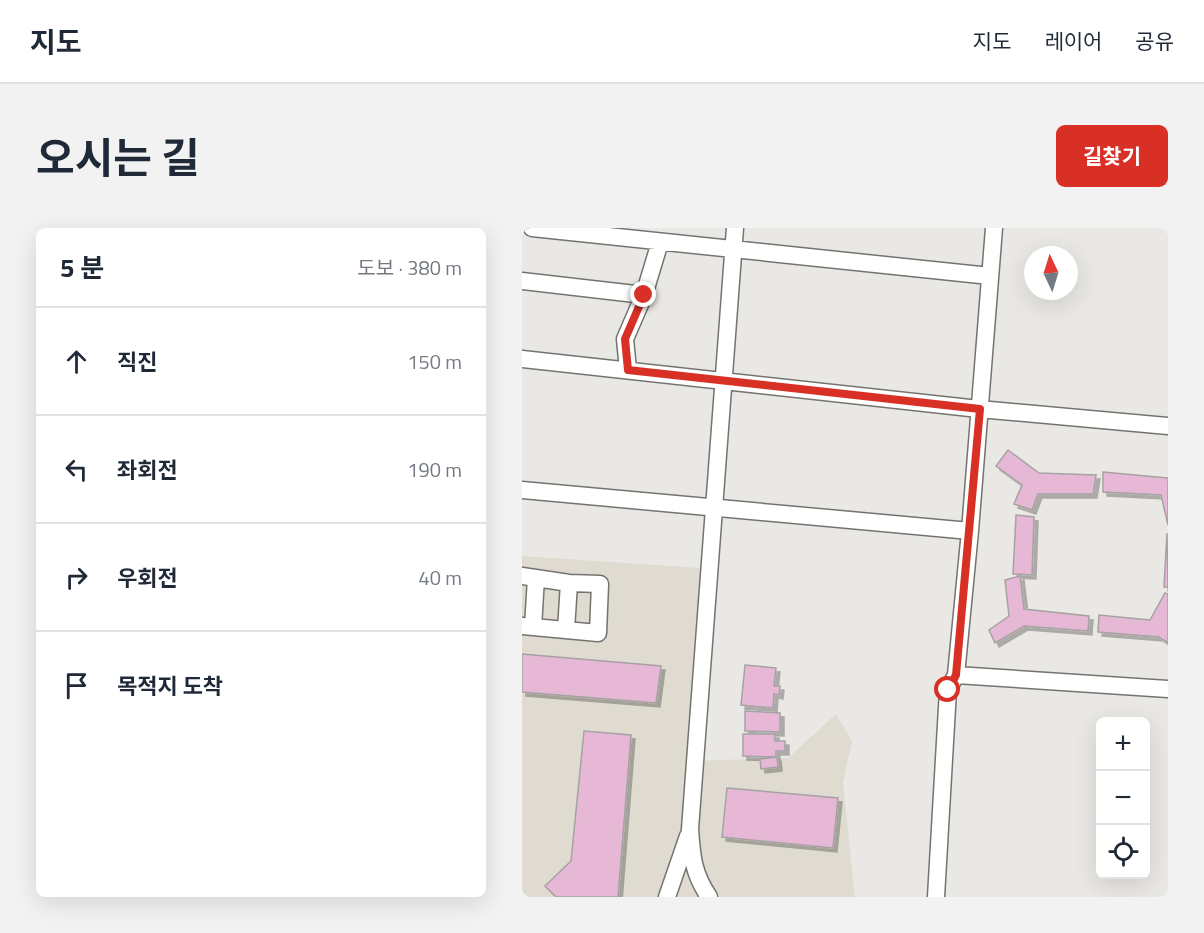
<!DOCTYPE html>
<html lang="ko">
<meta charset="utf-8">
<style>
body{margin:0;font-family:"Titillium Web","Noto Sans KR",sans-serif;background:#f2f2f3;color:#1f2937}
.controls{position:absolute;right:18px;bottom:18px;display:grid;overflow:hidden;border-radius:9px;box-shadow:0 6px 24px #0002}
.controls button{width:54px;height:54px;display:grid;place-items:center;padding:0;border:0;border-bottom:2px solid #e0e1e3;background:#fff;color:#1f2937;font:30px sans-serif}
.compass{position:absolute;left:502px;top:18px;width:54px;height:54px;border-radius:50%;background:#fff;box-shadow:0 6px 24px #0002;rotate:356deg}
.stop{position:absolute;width:18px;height:18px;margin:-14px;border:4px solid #d93025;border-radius:50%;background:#fff}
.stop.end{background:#d93025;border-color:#fff;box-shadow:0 2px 6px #0008}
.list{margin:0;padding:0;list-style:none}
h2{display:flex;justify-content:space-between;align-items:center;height:78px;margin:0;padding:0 24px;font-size:26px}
h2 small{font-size:20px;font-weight:400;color:#747a83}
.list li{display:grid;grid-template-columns:39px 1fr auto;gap:18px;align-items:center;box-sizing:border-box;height:108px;padding:0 24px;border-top:2px solid #e0e1e3}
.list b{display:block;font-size:22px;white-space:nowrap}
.list em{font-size:20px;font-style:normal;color:#747a83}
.icon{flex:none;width:33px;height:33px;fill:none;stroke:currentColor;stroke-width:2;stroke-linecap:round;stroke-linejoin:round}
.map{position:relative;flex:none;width:646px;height:669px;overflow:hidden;border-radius:9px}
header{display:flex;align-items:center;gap:36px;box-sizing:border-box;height:84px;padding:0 30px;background:#fff;border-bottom:2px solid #e0e1e3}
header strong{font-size:28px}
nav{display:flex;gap:33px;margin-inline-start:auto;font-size:21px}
.intro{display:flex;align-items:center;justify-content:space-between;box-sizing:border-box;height:144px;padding:0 36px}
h1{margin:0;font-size:42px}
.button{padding:15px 27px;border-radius:9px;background:#d93025;color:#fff;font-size:21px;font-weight:700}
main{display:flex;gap:36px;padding:0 36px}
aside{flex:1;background:#fff;border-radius:9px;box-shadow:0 6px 24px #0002}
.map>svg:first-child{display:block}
.built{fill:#dfdbd0}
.building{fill:#e7b8d5;stroke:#a5a2a4;stroke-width:1.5;filter:url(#shadow)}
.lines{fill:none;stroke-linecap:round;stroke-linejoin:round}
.minor-casing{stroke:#747370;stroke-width:19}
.minor{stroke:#fff;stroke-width:16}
.route{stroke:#d93025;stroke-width:8}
</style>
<header>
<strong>지도</strong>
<nav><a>지도</a><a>레이어</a><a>공유</a></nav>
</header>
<div class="intro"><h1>오시는 길</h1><a class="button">길찾기</a></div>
<main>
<aside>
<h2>5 분<small>도보 · 380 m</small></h2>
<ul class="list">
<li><svg class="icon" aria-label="ahead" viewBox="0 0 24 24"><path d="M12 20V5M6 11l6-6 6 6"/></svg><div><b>직진</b></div><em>150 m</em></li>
<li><svg class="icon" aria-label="left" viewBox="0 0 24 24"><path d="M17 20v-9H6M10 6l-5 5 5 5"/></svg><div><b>좌회전</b></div><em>190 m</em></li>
<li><svg class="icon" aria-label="right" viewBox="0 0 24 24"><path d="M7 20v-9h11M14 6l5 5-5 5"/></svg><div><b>우회전</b></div><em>40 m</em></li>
<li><svg class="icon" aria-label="arrive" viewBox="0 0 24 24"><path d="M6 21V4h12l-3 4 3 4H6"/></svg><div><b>목적지 도착</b></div></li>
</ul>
</aside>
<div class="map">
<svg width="646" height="669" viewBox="0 0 646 669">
<defs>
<filter id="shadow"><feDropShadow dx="4" dy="4" stdDeviation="0" flood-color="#0004"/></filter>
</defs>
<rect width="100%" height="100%" fill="#eae8e4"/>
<path class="built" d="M0,328l178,12 -11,193 99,-3 48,-44 16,27 -9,42 12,114h-333z"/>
<path class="building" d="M486,222l31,23 57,2 -3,19h-55l-6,16 -18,-6 8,-19 -26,-19z
M581,244l65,6v47l-7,-30 -58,-3z
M494,287l18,2 -2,58 -19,-1z
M645,305l1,54h-4z
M498,348l4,33 65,7 -1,15 -64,-5 -29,17 -6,-13 20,-14 -4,-36z
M643,365l3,1v49l-9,-6 -61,-5 1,-17 51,5z
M0,426l139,12 -5,37 -134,-11z
M223,437l31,3 -2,18h6l-1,9 -5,-1 -1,14 -32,-3z
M223,483l35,2v19l-35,-1z
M62,503l47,4 -13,162h-62l-11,-11 26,-25z
M221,506h32v7h10v10h-9v6l-33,-1z
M255,529l1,10 -17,2 -1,-10z
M205,560l111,10 -5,50 -111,-11z"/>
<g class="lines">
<defs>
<path id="minor" d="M10,0l458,48
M472,0l-24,303 -14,144 212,14
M0,53l122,14
M0,131l457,50 189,17
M106,142l-3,-31 19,-44 16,-53
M0,262l448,41
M0,348l47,7 31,1 -2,49 -76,-7
M11,399l3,-49
M44,402l3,-47
M145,669l21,-61
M187,669c-16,-24 -17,-40 -19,-68l45,-601
M414,669l12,-207 8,-15"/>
</defs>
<use href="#minor" class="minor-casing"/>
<use href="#minor" class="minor"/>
</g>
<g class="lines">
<path class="route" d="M122,67l-19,44 3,31 352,39 -24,266 -8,15"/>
</g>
</svg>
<div class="controls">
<button>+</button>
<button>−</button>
<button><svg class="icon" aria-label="locate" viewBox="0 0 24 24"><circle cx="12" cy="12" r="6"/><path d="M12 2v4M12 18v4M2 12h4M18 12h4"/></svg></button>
</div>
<svg class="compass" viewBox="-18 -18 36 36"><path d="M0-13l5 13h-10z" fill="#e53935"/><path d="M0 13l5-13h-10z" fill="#747a83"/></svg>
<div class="stop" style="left:426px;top:462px"></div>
<div class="stop end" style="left:122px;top:67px"></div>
</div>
</main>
